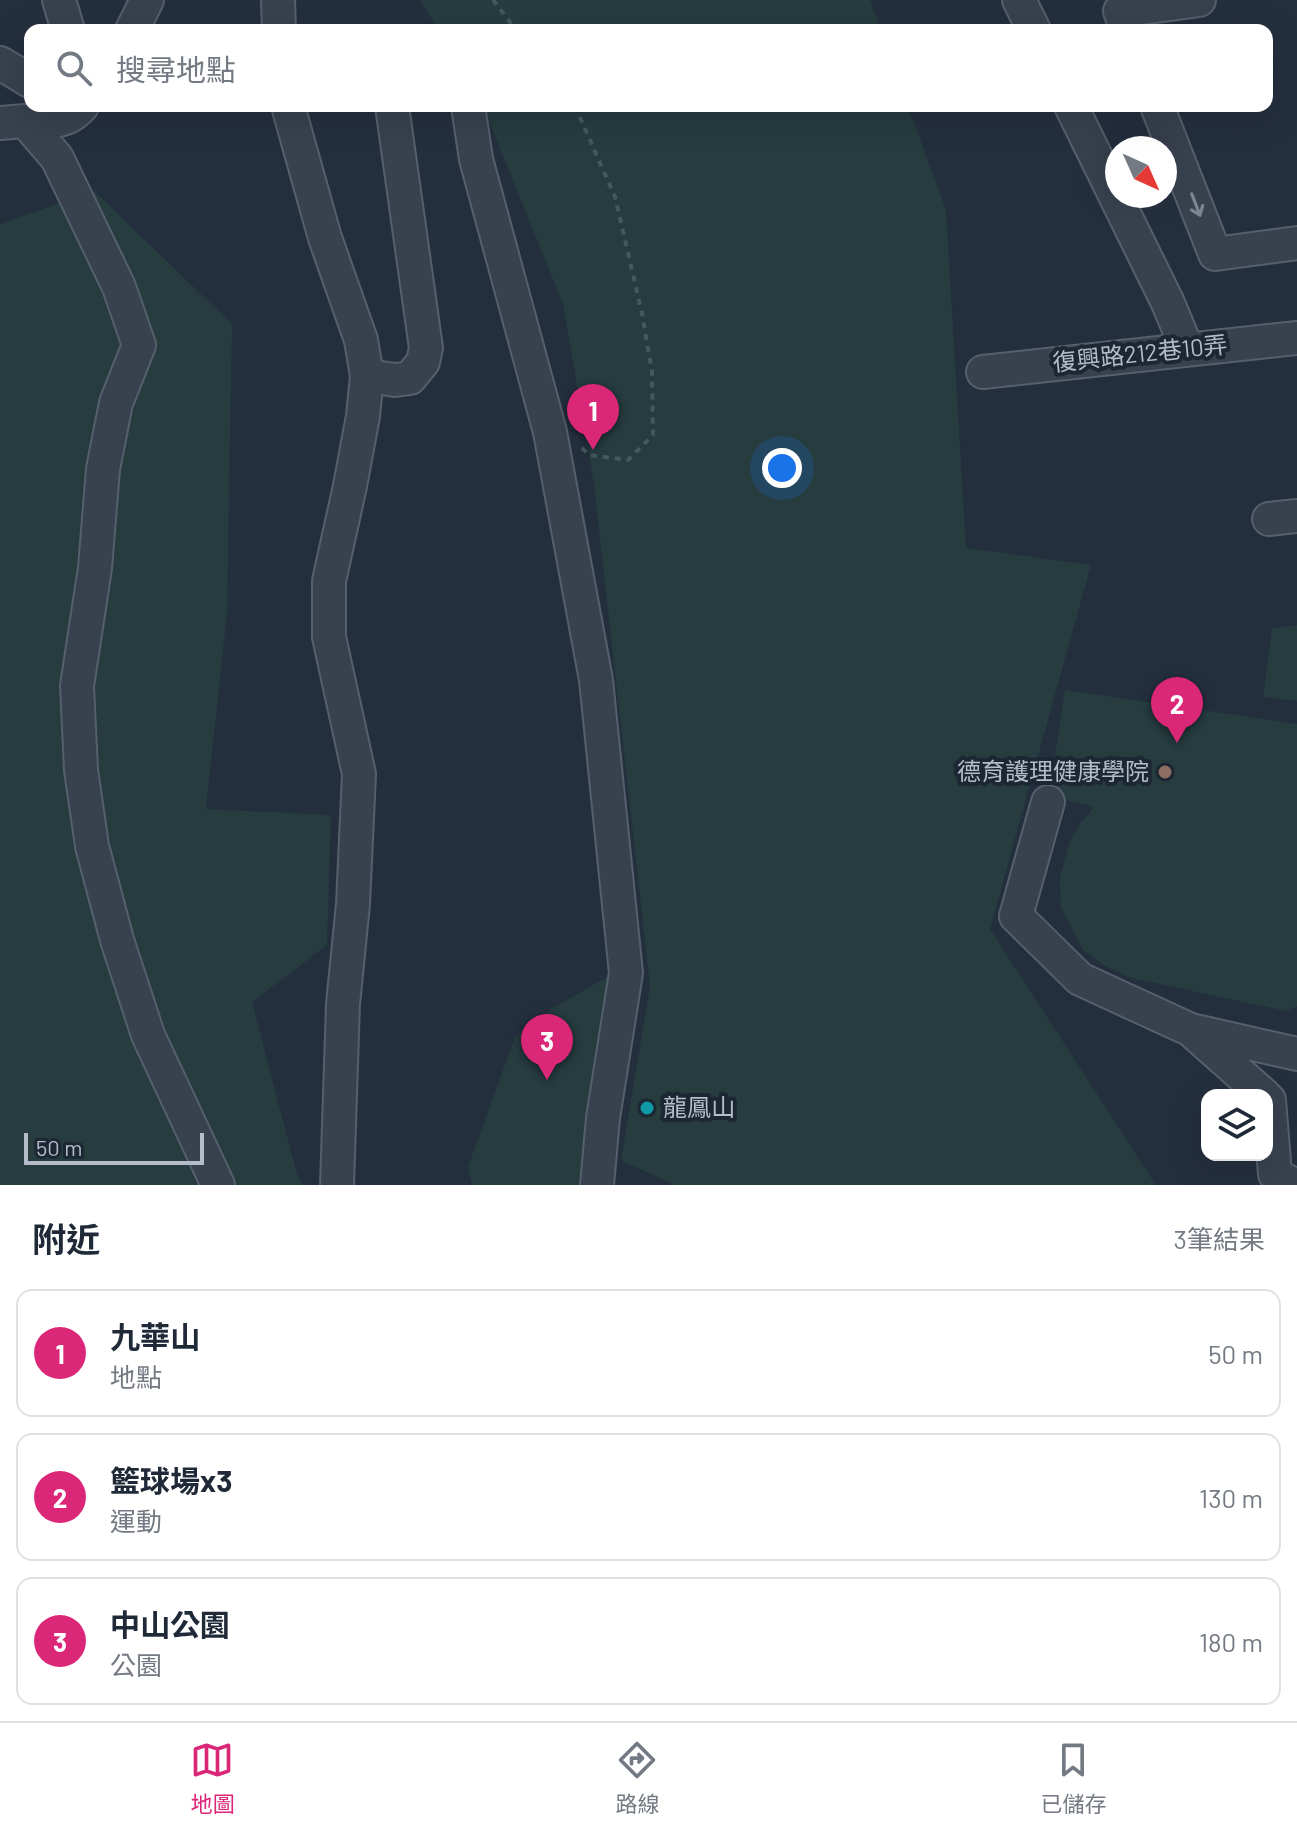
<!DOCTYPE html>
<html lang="zh-TW">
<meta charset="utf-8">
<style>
body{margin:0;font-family:Barlow,"Noto Sans TC",sans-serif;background:#f2f2f3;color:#1f2937}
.controls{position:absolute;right:24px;bottom:24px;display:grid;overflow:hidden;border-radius:16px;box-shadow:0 8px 32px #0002}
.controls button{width:72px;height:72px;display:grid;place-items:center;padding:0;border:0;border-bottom:2px solid #e0e1e3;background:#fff;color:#1f2937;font:40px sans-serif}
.compass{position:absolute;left:1105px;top:136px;width:72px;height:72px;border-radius:50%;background:#fff;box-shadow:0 8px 32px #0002;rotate:135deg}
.scale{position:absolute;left:24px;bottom:20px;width:180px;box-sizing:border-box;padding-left:8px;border:4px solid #b4bcc9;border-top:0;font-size:22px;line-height:28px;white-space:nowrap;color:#b4bcc9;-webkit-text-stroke:6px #1d2633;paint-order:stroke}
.you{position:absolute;left:782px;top:468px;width:28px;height:28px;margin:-20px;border:6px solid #fff;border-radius:50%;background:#1a73e8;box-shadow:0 0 0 12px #1a73e833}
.badge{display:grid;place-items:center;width:52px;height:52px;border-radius:50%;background:#db2777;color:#fff;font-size:26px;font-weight:700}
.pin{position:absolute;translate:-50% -66px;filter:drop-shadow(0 2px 4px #0008)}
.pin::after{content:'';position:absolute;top:42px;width:28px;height:24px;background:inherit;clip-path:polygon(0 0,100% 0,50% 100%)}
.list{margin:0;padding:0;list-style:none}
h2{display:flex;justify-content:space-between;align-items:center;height:104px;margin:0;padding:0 32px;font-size:34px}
h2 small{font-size:26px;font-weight:400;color:#747a83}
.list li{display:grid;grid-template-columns:52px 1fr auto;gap:24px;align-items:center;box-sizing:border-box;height:128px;margin:0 16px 16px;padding:0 16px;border:2px solid #e0e1e3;border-radius:16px}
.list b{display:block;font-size:30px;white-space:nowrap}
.list p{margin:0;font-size:26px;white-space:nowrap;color:#747a83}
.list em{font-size:26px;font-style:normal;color:#747a83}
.icon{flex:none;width:44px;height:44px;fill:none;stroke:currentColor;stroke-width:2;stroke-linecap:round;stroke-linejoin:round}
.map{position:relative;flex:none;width:1297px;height:1185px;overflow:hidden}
.search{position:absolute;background:#fff;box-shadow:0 8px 32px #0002;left:24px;right:24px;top:24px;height:88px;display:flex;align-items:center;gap:20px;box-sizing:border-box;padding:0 28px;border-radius:16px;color:#747a83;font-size:30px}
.sheet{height:536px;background:#fff}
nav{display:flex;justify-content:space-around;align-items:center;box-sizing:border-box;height:112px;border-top:2px solid #e0e1e3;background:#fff;font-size:22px;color:#747a83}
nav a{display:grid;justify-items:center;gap:4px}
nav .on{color:#db2777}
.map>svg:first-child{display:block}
.green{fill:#263c3f}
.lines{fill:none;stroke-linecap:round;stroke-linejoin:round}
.minor-casing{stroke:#565f6c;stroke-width:36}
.path{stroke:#44595c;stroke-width:4;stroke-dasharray:6 6;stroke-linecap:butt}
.minor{stroke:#38414e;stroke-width:32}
.oneway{stroke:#7c8592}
.education-dot{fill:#8d6e63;stroke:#1d2633;stroke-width:3}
.culture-dot{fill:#0f9aa8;stroke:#1d2633;stroke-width:3}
.labels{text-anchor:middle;stroke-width:8;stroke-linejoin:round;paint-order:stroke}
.street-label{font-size:24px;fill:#b4bcc9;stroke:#1d2633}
.poi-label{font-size:24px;fill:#b4bcc9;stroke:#1d2633;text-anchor:end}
</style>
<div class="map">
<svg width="1297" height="1185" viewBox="0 0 1297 1185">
<rect width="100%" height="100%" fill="#242f3e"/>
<path class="green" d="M420,0h450l11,30h-442z
M483,106h425l38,104 20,338 125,17 -101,364 166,256h-482l-53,-25 29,-174 -56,-502 -31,-180z
M94,191l138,133 -5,289 -21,196 125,6 -4,130 -75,57 45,172 6,11h-303v-961z
M1297,625v76l-34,-4 9,-68z
M1065,690l232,34v282l-11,5 -155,-33 -28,-13 -20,-15 -22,-42 -1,-31 10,-36 9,-16 15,-18 -45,-11z
M614,973l-32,212h-110l-4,-18 47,-130 41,-31z"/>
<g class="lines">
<defs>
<path id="minor" d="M59,0l9,30
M278,0l1,30
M1019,0l15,30
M132,30l15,-30
M1127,30l-7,-19 79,-11
M0,63l30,18
M288,106l37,132 36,102 6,36 -4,40 -13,70 -21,95v56l30,137 -6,130 -10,100 -6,181
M468,106l8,53 74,273 46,248 30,293 -23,145 -6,67
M1071,106l97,197 19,46
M1157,106l58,148 82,-11
M25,121c22,1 42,3 57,-15
M0,123l25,-2 32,37 62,129 20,58 -23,58 -13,66 -8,99 -18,118 4,84 11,76 25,94 31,95 70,150
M983,372l314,-34
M367,376l28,4 15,-2 13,-16 3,-14 -34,-242
M1269,519l28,-3
M1048,802l-32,114 64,63 111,51 106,24
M1193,1032l71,63
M1267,1098l2,2 6,74 19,11"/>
</defs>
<use href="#minor" class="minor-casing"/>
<path class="path" d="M493,0l23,30
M575,106l40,91 27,116 10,59 1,63 -25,25 -39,-5 -7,-7"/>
<use href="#minor" class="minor"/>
</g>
<defs><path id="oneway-shaft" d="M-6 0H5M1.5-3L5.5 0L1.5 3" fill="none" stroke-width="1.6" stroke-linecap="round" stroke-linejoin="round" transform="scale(2)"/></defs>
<use class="oneway" href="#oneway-shaft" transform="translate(1196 205) rotate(69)"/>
<circle class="education-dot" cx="1165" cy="772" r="8"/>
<circle class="culture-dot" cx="647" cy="1108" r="8"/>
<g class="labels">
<g class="street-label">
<text transform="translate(1140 354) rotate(-6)" y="8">復興路212巷10弄</text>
</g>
<g class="poi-label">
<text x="1149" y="780">德育護理健康學院</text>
<text x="663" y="1116" text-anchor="start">龍鳳山</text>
</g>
</g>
</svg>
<div class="controls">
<button><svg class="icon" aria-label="layers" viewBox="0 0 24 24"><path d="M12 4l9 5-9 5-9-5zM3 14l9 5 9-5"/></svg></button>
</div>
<svg class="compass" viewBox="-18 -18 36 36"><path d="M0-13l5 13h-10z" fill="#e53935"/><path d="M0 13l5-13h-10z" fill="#747a83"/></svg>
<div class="scale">50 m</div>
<div class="you"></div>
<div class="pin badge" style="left:593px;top:450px">1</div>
<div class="pin badge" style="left:1177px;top:743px">2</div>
<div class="pin badge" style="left:547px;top:1080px">3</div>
<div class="search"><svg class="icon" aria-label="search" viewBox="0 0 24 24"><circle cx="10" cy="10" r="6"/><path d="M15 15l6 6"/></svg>搜尋地點</div>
</div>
<section class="sheet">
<h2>附近<small>3筆結果</small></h2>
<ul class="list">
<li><span class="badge">1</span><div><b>九華山</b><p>地點</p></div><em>50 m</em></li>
<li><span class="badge">2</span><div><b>籃球場x3</b><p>運動</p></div><em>130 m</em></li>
<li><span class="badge">3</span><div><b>中山公園</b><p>公園</p></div><em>180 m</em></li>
</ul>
</section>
<nav>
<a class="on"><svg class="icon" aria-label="map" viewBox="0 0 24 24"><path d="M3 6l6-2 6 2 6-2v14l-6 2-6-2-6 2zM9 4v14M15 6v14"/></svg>地圖</a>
<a><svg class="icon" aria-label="directions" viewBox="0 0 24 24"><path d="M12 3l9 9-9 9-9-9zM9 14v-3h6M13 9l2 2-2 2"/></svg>路線</a>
<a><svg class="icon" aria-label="saved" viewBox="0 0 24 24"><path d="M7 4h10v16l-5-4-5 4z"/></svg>已儲存</a>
</nav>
